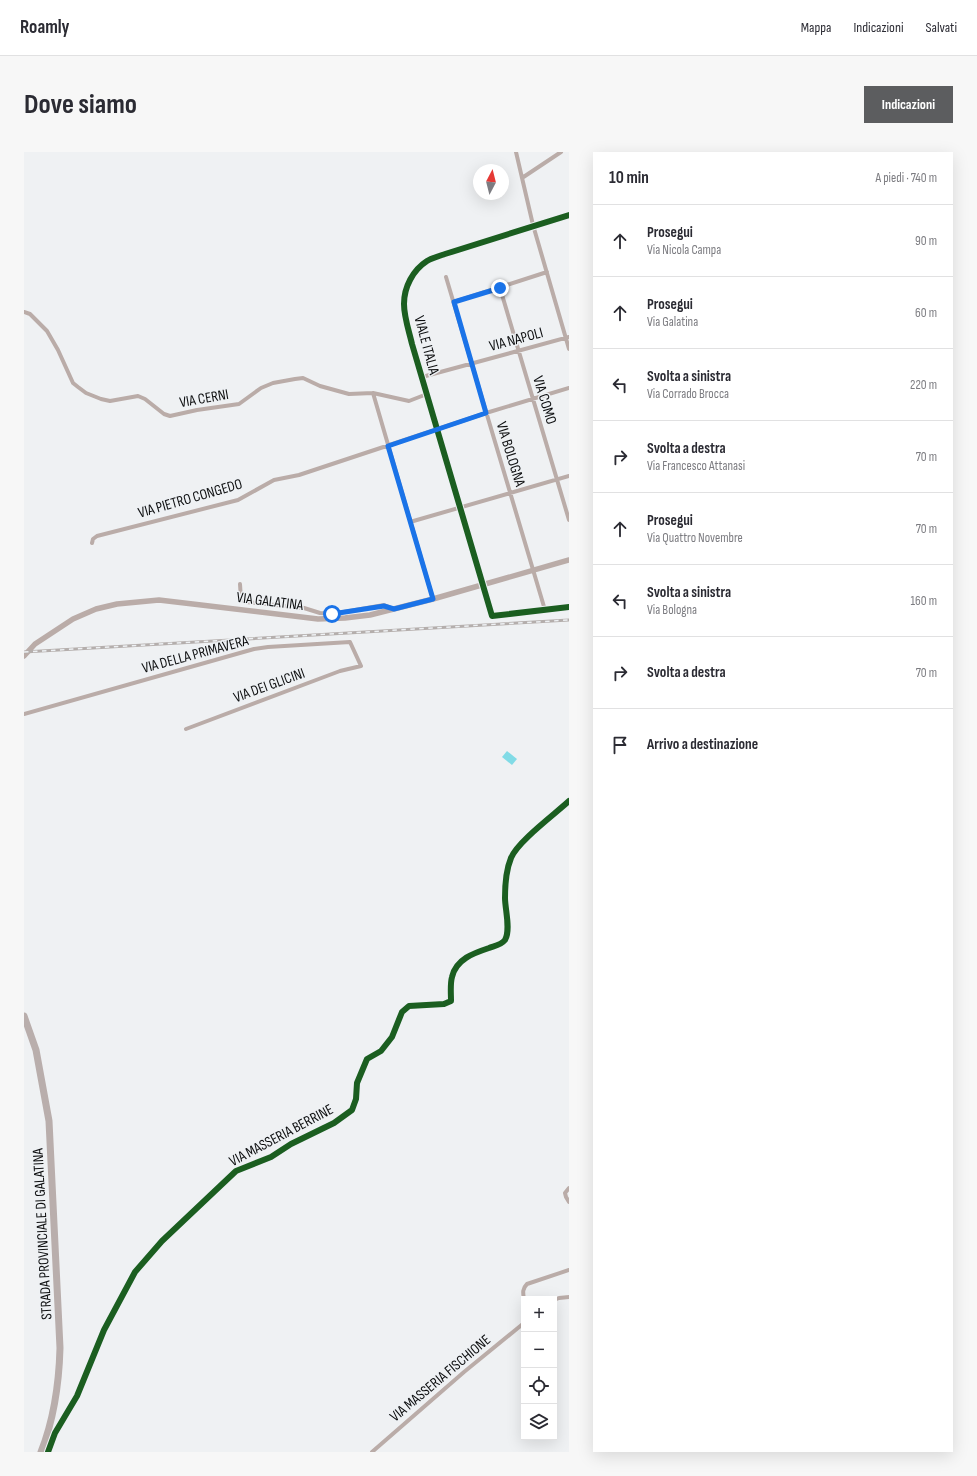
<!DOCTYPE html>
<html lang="it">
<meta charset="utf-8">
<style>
body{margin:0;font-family:"Sofia Sans Condensed",sans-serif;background:#f7f7f7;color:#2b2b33}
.controls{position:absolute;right:12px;bottom:12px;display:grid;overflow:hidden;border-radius:0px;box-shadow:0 4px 16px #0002}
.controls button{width:36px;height:36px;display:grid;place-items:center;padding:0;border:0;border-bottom:1px solid #e1e1e2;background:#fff;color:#2b2b33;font:20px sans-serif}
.compass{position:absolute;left:449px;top:12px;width:36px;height:36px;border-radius:50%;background:#fff;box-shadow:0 4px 16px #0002;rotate:7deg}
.stop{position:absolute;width:12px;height:12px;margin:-9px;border:3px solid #1a73e8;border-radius:50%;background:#fff}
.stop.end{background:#1a73e8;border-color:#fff;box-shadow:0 1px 4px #0008}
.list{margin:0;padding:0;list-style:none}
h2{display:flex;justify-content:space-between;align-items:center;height:52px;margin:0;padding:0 16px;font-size:17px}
h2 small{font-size:13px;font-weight:400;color:#7c7c81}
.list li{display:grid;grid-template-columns:26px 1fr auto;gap:12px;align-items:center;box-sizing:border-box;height:72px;padding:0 16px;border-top:1px solid #e1e1e2}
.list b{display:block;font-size:15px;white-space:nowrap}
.list p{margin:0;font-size:13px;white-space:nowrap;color:#7c7c81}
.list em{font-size:13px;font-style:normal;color:#7c7c81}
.icon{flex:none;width:22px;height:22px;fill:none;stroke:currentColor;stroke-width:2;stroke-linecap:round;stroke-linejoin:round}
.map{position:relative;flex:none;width:545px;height:1300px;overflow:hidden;border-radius:0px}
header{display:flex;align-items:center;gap:24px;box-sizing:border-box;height:56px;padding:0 20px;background:#fff;border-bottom:1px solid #e1e1e2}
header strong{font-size:19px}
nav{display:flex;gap:22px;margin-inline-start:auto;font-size:14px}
.intro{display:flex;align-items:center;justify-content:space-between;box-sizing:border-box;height:96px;padding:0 24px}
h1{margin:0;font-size:28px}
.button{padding:10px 18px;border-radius:0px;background:#5c5d5f;color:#fff;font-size:14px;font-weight:700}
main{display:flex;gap:24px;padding:0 24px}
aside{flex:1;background:#fff;border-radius:0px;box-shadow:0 4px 16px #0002}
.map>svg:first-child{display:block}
.water{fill:#81dbe6}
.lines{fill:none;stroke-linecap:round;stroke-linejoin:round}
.minor{stroke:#baaca8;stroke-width:4}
.tertiary{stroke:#baaca8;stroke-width:5.5}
.primary{stroke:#b9aeac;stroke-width:7}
.rail-casing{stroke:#b4aeac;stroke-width:3}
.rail{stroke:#eef1f4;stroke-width:1.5;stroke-dasharray:4.5;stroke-linecap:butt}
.cycleway-casing{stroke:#eef1f4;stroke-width:8}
.cycleway{stroke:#1b5e20;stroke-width:6}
.route{stroke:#1a73e8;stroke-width:5}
.labels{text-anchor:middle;stroke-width:3;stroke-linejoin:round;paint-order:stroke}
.street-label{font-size:15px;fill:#0d0e0f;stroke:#eef1f4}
</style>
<header>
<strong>Roamly</strong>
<nav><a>Mappa</a><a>Indicazioni</a><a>Salvati</a></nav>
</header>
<div class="intro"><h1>Dove siamo</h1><a class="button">Indicazioni</a></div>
<main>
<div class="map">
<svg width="545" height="1300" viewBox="0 0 545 1300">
<rect width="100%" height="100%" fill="#eff1f3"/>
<path class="water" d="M483,599l10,8 -5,6 -10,-8z"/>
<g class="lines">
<path class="minor" d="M492,0l17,73 36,124
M498,26l39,-26
M422,125l99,333
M476,136l69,232
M430,150l93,-30
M0,160l6,2 17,17 11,19 15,33 5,4 8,6 15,6 9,2 28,-5 7,3 19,15 6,2 27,-6 42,-6 22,-16 12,-5 22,-4 8,-1 17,8 29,8 24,-1 36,8 18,-7
M398,225l147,-40
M349,241l60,206
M386,370l159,-46
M68,391l1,-4 4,-3 141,-36 36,-20 25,-5 187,-62 83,-25
M216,432l1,16 5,2 58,6 16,5 12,1 52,-9 10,4
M458,432l10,32 77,-9
M0,562l230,-65 14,-2 82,-5 11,24 -21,5 -154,58
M545,1036l-4,5 1,4 3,5
M500,1147c-1,-6 -2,-10 3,-15l42,-14
M530,1148l5,-2 10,-1
M24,1300l7,-19 22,-37 27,-66 31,-58 27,-31 74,-70 35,-14 20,-13 43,-21 18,-13 4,-11 1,-16 10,-24 14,-8 11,-14 10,-25 7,-6 35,-2 7,-3c0,-8 -1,-17 1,-24 4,-18 22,-24 37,-29 5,-2 12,-3 16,-8 6,-10 0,-31 0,-42 0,-13 1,-28 6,-40 6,-16 44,-44 58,-57
M348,1300l92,-80 60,-49"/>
<path class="tertiary" d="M458,432l-70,-240c-3,-13 -8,-27 -8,-40 0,-17 9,-34 23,-43 5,-3 12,-5 18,-7l124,-39
M0,504l11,-12 38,-25 23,-10 21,-5 42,-4 159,19 27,-1 25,-3 63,-16 136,-39"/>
<path class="primary" d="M0,864l12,34 13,71 11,227c-1,36 -6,71 -19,104"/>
<defs>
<path id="rail" d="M0,500l545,-32"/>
</defs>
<use href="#rail" class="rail-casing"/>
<use href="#rail" class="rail"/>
<defs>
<path id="cycleway" d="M545,63l-124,39c-6,2 -13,4 -18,7 -14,9 -23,26 -23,43 0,13 5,27 8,40l80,272 77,-9
M24,1300l7,-19 22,-37 27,-66 31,-58 27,-31 74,-70 35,-14 20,-13 43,-21 18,-13 4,-11 1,-16 10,-24 14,-8 11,-14 10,-25 7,-6 35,-2 7,-3c0,-8 -1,-17 1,-24 4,-18 22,-24 37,-29 5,-2 12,-3 16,-8 6,-10 0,-31 0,-42 0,-13 1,-28 6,-40 6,-16 44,-44 58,-57"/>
</defs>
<use href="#cycleway" class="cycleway-casing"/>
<use href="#cycleway" class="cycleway"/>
</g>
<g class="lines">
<path class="route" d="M308,462l52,-8 10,3 39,-10 -45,-153 98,-33 -32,-111 46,-14"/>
</g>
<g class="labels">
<g class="street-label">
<text transform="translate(492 187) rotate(-15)" y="5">VIA NAPOLI</text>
<text transform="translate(403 193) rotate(75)" y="5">VIALE ITALIA</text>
<text transform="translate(180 246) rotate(-10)" y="5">VIA CERNI</text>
<text transform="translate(521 248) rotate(73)" y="5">VIA COMO</text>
<text transform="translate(487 302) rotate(73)" y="5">VIA BOLOGNA</text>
<text transform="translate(166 346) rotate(-16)" y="5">VIA PIETRO CONGEDO</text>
<text transform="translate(246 449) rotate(7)" y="5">VIA GALATINA</text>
<text transform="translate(171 502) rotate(-15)" y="5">VIA DELLA PRIMAVERA</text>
<text transform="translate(245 533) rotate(-20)" y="5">VIA DEI GLICINI</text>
<text transform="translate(257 983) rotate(-28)" y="5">VIA MASSERIA BERRINE</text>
<text transform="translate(18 1082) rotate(-93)" y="5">STRADA PROVINCIALE DI GALATINA</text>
<text transform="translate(416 1226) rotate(-40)" y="5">VIA MASSERIA FISCHIONE</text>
</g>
</g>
</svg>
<div class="controls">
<button>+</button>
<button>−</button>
<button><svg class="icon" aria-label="locate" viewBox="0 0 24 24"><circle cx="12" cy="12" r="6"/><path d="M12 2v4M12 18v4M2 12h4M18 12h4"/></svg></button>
<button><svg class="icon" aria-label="layers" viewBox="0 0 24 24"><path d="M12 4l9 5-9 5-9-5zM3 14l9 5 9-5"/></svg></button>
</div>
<svg class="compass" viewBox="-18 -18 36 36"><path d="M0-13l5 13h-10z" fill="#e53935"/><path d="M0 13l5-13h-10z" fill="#7c7c81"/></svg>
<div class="stop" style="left:308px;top:462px"></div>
<div class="stop end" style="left:476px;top:136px"></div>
</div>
<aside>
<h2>10 min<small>A piedi · 740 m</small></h2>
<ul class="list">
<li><svg class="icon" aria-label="ahead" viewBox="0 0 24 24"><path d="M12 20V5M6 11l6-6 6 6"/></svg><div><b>Prosegui</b><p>Via Nicola Campa</p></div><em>90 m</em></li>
<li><svg class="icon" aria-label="ahead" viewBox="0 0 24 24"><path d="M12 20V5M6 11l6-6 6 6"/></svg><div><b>Prosegui</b><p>Via Galatina</p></div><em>60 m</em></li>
<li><svg class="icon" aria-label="left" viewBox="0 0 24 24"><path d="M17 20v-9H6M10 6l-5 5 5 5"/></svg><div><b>Svolta a sinistra</b><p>Via Corrado Brocca</p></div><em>220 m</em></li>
<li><svg class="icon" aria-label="right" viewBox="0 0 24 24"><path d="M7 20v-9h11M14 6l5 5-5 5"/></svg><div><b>Svolta a destra</b><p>Via Francesco Attanasi</p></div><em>70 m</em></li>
<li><svg class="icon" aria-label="ahead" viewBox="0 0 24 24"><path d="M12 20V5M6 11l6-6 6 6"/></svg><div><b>Prosegui</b><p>Via Quattro Novembre</p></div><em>70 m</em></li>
<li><svg class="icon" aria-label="left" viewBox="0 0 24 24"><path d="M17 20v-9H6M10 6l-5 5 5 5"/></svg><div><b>Svolta a sinistra</b><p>Via Bologna</p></div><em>160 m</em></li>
<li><svg class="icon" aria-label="right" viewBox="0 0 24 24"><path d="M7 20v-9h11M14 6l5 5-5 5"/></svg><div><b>Svolta a destra</b></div><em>70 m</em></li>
<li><svg class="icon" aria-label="arrive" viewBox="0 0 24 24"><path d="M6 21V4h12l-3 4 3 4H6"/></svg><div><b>Arrivo a destinazione</b></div></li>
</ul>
</aside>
</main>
